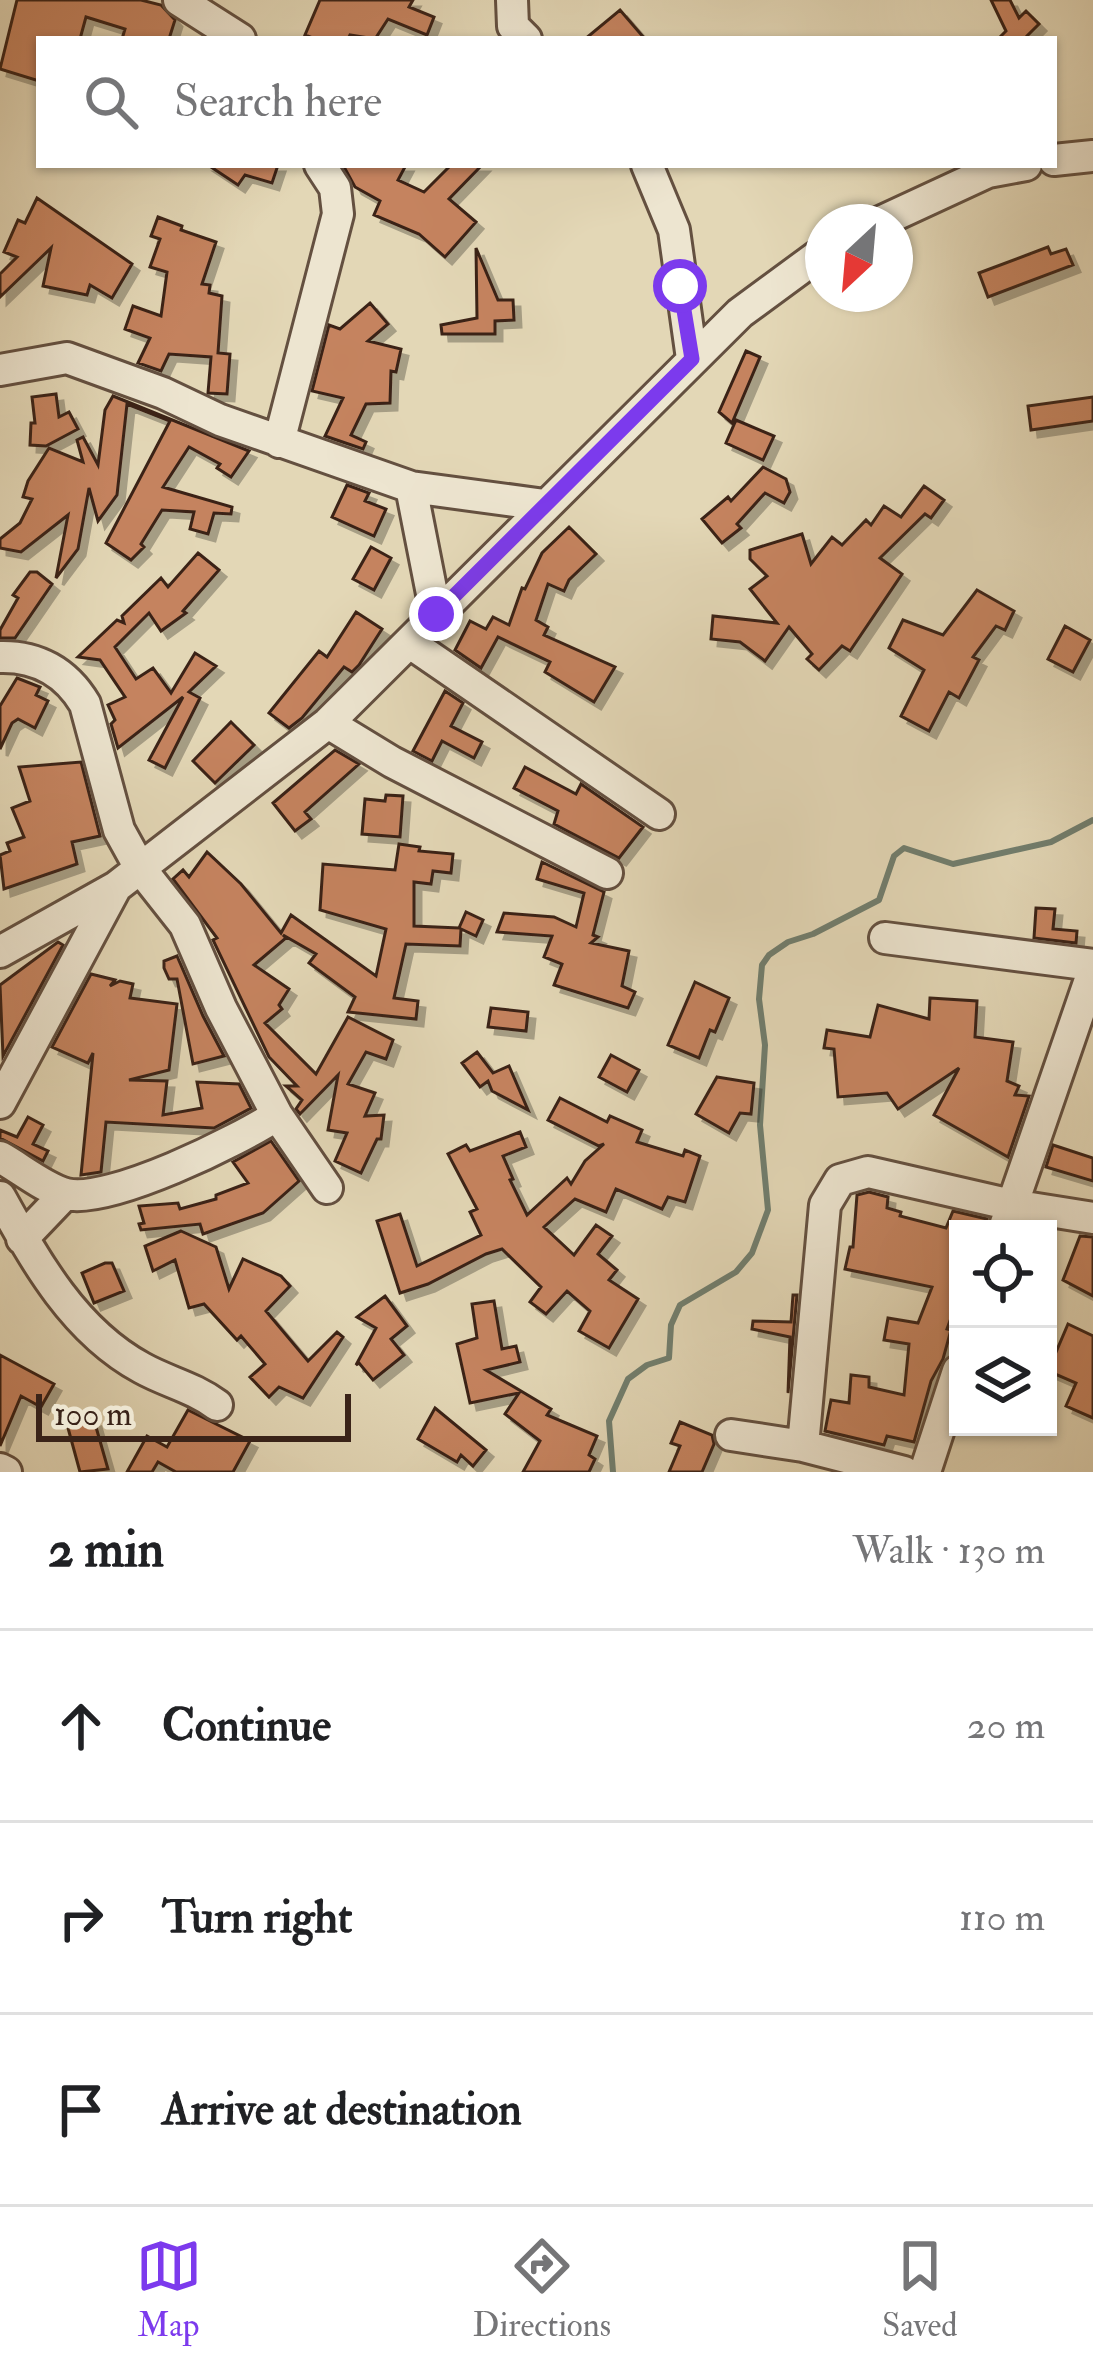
<!DOCTYPE html>
<meta charset="utf-8">
<style>
body{margin:0;font-family:"IM FELL Double Pica",serif;background:#f2f2f2;color:#202124}
.controls{position:absolute;right:36px;bottom:36px;display:grid;overflow:hidden;border-radius:0px;box-shadow:0 3px 9px #0004}
.controls button{width:108px;height:108px;display:grid;place-items:center;padding:0;border:0;border-bottom:3px solid #e0e0e0;background:#fff;color:#202124;font:60px sans-serif}
.compass{position:absolute;left:805px;top:204px;width:108px;height:108px;border-radius:50%;background:#fff;box-shadow:0 3px 9px #0004;rotate:206deg}
.scale{position:absolute;left:36px;bottom:30px;width:315px;box-sizing:border-box;padding-left:12px;border:6px solid #3a2318;border-top:0;font-size:33px;line-height:42px;white-space:nowrap;color:#3a2318;-webkit-text-stroke:9px #ede5d0;paint-order:stroke}
.stop{position:absolute;width:36px;height:36px;margin:-27px;border:9px solid #7c3aed;border-radius:50%;background:#fff}
.stop.end{background:#7c3aed;border-color:#fff;box-shadow:0 3px 12px #0008}
.list{margin:0;padding:0;list-style:none}
h2{display:flex;justify-content:space-between;align-items:center;height:156px;margin:0;padding:0 48px;font-size:51px}
h2 small{font-size:39px;font-weight:400;color:#757577}
.list li{display:grid;grid-template-columns:78px 1fr auto;gap:36px;align-items:center;box-sizing:border-box;height:192px;padding:0 48px;border-top:3px solid #e0e0e0}
.list b{display:block;font-size:45px;white-space:nowrap}
.list em{font-size:39px;font-style:normal;color:#757577}
.icon{flex:none;width:66px;height:66px;fill:none;stroke:currentColor;stroke-width:2;stroke-linecap:round;stroke-linejoin:round}
.map{position:relative;flex:none;width:1093px;height:1472px;overflow:hidden}
.search{position:absolute;background:#fff;box-shadow:0 3px 9px #0004;left:36px;right:36px;top:36px;height:132px;display:flex;align-items:center;gap:30px;box-sizing:border-box;padding:0 42px;border-radius:0px;color:#757577;font-size:45px}
.sheet{height:732px;background:#fff}
nav{display:flex;justify-content:space-around;align-items:center;box-sizing:border-box;height:168px;border-top:3px solid #e0e0e0;background:#fff;font-size:33px;color:#757577}
nav a{display:grid;justify-items:center;gap:6px}
nav .on{color:#7c3aed}
.map>svg:first-child{display:block}
.lines{fill:none;stroke-linecap:round;stroke-linejoin:round}
.stream{stroke:#717e6e;stroke-width:6}
.building{fill:#c5835e;stroke:#3a2318;stroke-width:3;filter:url(#shadow)}
.minor-casing{stroke:#645040;stroke-width:36}
.minor{stroke:#ede5d0;stroke-width:30}
.route{stroke:#7c3aed;stroke-width:15}
</style>
<div class="map">
<svg width="1093" height="1472" viewBox="0 0 1093 1472">
<defs>
<filter id="shadow"><feDropShadow dx="7" dy="7" stdDeviation="0" flood-color="#0004"/></filter>
</defs>
<rect width="100%" height="100%" fill="#e3d7b6"/>
<filter id="stains"><feTurbulence type="fractalNoise" baseFrequency=".00167" numOctaves="4"/><feColorMatrix values="0 0 0 0 .2 0 0 0 0 .09 0 0 0 0 .02 0 0 0 .5 -.17"/></filter>
<radialGradient id="worn" r=".72"><stop offset=".6" stop-color="#630" stop-opacity="0"/><stop offset="1" stop-color="#630" stop-opacity=".3"/></radialGradient>
<g class="lines">
<path class="stream" d="M613,1472l-4,-51 19,-42 19,-14 22,-7 2,-33 9,-20 56,-33 16,-19 16,-43 -8,-85 5,-80 -6,-46 3,-34 7,-10 19,-13 25,-8 66,-34 15,-44 10,-8 49,16 98,-22 42,-22"/>
</g>
<path class="building" d="M17,0h124l20,5 14,15 -6,19h-47l3,-10 -39,-12 -6,22h-41v42l-39,-12z
M320,0h93l-4,7 25,10 -7,18 -39,-16 -13,20 -25,-4 -2,4h-33l-10,-4z
M991,0h19l9,18 7,-7 13,13 -12,12 2,3h-31l8,-8z
M620,10l25,29h-60z
M208,165h70l-6,18 -27,-8 -7,10z
M343,165h63l-8,15 26,12 27,-27h31l-33,34 27,23 -31,35 -26,-23 -45,-19 6,-14 -25,-14z
M37,198l95,66 -20,34 -22,-13 -3,10 -44,-9 8,-38 -51,49v-23l17,-17 -13,-5 14,-32 7,3z
M158,217l24,9 -1,4 35,12 -14,42 8,1 -1,8 13,3 -4,57 12,1 -3,40 -19,-1 3,-36 -42,-3 -8,17 -23,-8 12,-25 -25,-9 8,-23 28,10 6,-44 -17,-5 10,-28 -9,-3z
M1048,247l3,7 15,-5 7,16 -85,32 -9,-24z
M476,248l22,52h15l1,20 -19,1v13h-53l-1,-9 36,-7z
M370,303l18,21 -20,17 33,8 -5,23 -5,-1 -1,32 -24,1 -15,31 15,7 -3,7 -38,-13 18,-38 -31,-7 17,-66 11,4z
M746,351l14,6 -28,66 -13,-11z
M56,394l3,23 10,-5 9,17 -32,17 -16,-1 1,-22h4l-3,-26z
M113,396l136,55 -18,26 -14,-9 3,-4 -31,-17 -26,40 69,20 -1,7 -17,-1 -6,21 -18,-5 4,-17 -32,-2 -21,34 3,3 -13,13 -25,-17 64,-122 -43,-17 -10,91 -19,26 -9,-33 -11,61 -22,29 12,-63 -47,37 -21,-4v-9l20,-16 12,-24 -9,-2 5,-16 21,-33 34,14 -6,-22 6,-3 15,28 7,-55z
M1093,397v24l-62,9 -3,-24z
M736,420l38,16 -11,24 -37,-17z
M763,467l23,12 4,13 -6,11 -19,-10 -28,31 4,4 -19,15 -20,-24 26,-22 3,4z
M347,485l22,8 -4,8 21,8 -12,27 -42,-19z
M924,486l20,14 -13,18 -6,-4 -45,44 22,16 -52,77 -8,-5 -23,24 -12,-11 5,-5 -23,-27 -24,34 -25,-19 -29,-3 2,-23 64,7 -27,-34 17,-13 -17,-17v-9l52,-16 9,30 21,-27 10,8 24,-25 5,5 13,-19 17,11z
M569,527l27,27 -27,26 -5,11 -16,-7 -12,36 12,7 -4,8 71,32 -21,35 -49,-30 5,-10 -52,-25 -17,31 -26,-18 15,-29 16,8 7,-12 16,8 13,-37 3,1 17,-36z
M371,547l20,11 -17,32 -21,-11z
M198,553l21,17 -36,41 3,2 -25,18 -12,-18 -34,34 21,32 17,-11 18,25 24,-40 21,13 -27,26 11,6 -35,70 -16,-8 34,-63 -65,51 -7,-24 4,-4 -7,-15 17,-8 -25,-37 -22,-3 39,-37 7,3 -2,-7 39,-38 7,9z
M30,572h7l15,12 -37,54h-15v-8l18,-32 -5,-3z
M977,590l37,21 -9,19 -9,-4 -23,31 6,3 -20,38 -10,-6 -20,39 -28,-15 23,-46 -35,-22 14,-28 40,15z
M356,612l26,17 -23,36 -7,7 -8,-5 -42,51 -13,10 -20,-15 50,-62 8,6z
M1065,626l25,14 -17,32 -25,-13z
M17,678l23,9 -4,8 12,6 -13,27 -17,-9 -6,4 -12,26v-43z
M445,691l18,12 -12,23 31,16 -8,16 -32,-17 -10,20 -19,-10z
M231,722l23,23 -39,38 -22,-22z
M335,750l24,14 -54,48 6,7 -16,12 -22,-28z
M81,762l19,74 -28,6 5,22 -73,25 -4,-34 10,-4 -3,-8 17,-6 -12,-29 18,-7 -11,-34z
M525,767l51,27 5,-10 62,43 -24,31 -65,-34 4,-13 -44,-23z
M386,795l17,1 -3,41 -38,-3 3,-35 20,2z
M399,844l21,3 -1,4 34,3 -2,19 -18,-2 -2,13 -17,-2v44l45,2 7,-16 17,8 -7,16 -15,-7 -1,17 -54,-2 -12,54 24,3 -2,18 -68,-7 7,-15 -46,-34 7,-9 -33,-19 3,3 -32,27 35,24 -10,16 3,4 -17,14 51,51 32,-57 45,23 -7,19 -20,-7 -18,32 27,9 -10,23 19,-1 -3,24h-4l-16,34 -26,-12 12,-28 -19,-3 10,-55 -38,39 -4,-5 6,-9 -16,-14h11l-28,-29 -56,-117 4,-2 -44,-59 10,-9 6,7 18,-25 34,32 40,49 10,-18 85,61 10,-47 -66,-19 3,-46 72,6z
M542,862l62,30 -11,43 5,2 -7,6 38,8 -7,35 13,6 -7,16 -74,-23 8,-21 -18,-7 8,-21 -55,-4 7,-19 50,4 22,10 8,-34 -47,-14z
M1036,908l19,1 -2,20 24,2 -1,12 -42,-5z
M58,942l5,3 -60,111 -3,-71z
M177,956l26,60 21,40 -31,8 -16,-85h-8l-5,-11v-7z
M91,974l24,6 -5,6 10,-5 13,3 -3,14 47,6 -8,66 -40,10 38,1 -4,34 39,-7 -5,-26 42,2 12,24 -37,20 -108,-6 -5,50 -20,3 12,-122 -5,10 -36,-16z
M695,982l34,16 -14,34 -5,-2 -11,28 -31,-13z
M930,998l47,3 -2,36 38,5 -6,39 12,5 -4,9 14,1 -21,61 -74,-42 25,-47 -61,41 -11,-16 -49,4 -4,-48 -10,-1 3,-18 43,7 8,-32 51,14z
M491,1008l37,4 -2,19 -38,-4z
M477,1052l16,21 16,-7 19,44 -36,-19 -4,-10 -8,6 -18,-24z
M611,1055l28,15 -12,22 -28,-15z
M717,1077l37,6 -3,31 -11,-1 -11,20 -33,-19z
M560,1098l47,24 3,-6 32,14 -5,12 46,14 2,-6 15,6 -15,46 -17,-5 -6,12 -46,-20 -10,23 -31,-13 -31,28 30,28 22,-30 16,11 -14,18 19,16 -8,10 29,19 -29,49 -30,-17 11,-20 -23,-20 -21,23 -16,-12 11,-15 -39,-38 -16,5 -58,30 -28,9 -23,-72 23,-7 17,52 64,-31 -11,-23 7,-3 -29,-55 18,-9 4,6 50,-19 6,15 -23,9 10,23 -3,1 17,35 40,-37 4,6 14,-23 19,-17 -5,2 -51,-26z
M28,1117l15,8 -10,19 15,7 -5,10 -43,-23v-8l17,7z
M271,1141l28,40 -36,32 -60,21 -3,-10 -59,6 -2,-6 5,-1 -5,-17 39,-3 2,6 36,-10v-4l32,-12 -15,-21z
M1053,1145l40,13v23l-47,-14z
M869,1192l19,5 -1,11 14,4 -1,4 46,12 7,-17 34,8 -2,10h-34l7,2v68l-11,30 4,1 -8,29 -12,22 -17,61 -27,-6 -3,9 -59,-14 6,-31 18,3 2,-28 18,2v10l35,8 5,-51 -25,-4 4,-22 30,5 14,-36 -87,-18 5,-22h3l4,-52z
M181,1231l35,16 13,42 14,-30 38,17 9,10 -24,25 42,50 29,-29 6,5 -40,61 -24,-11 -10,10 -19,-20 15,-13 -24,-28 -4,4 -33,-36 -15,4 -14,-48 -22,11 -8,-25z
M1080,1236l13,1v59l-30,-16z
M105,1263h7l12,28 -30,12 -12,-30z
M793,1295h4l-9,98 2,-56 -38,-8 1,-8 38,1z
M385,1296l22,30 -16,13 13,16 -31,25 -14,-17 -3,2 20,-37 -19,-11z
M494,1301l8,48 14,-3 4,16 -34,8 65,39 -4,6 50,21 -8,19 6,4 -6,13h-66l17,-31 -35,-27 14,-21 -49,10 -13,-59 20,-6 -5,-34z
M1068,1324l25,12v82l-27,-12 10,-23 -28,-12z
M0,1355l54,29 -13,23 -20,-11 -21,50z
M435,1408l51,42 -13,16 -12,-11 -4,7 -39,-23z
M188,1410l62,31 -17,31h-57l-18,-10 -6,10h-25l20,-36 20,11z
M94,1420l14,49 -28,3 -12,-44z
M680,1422l32,13 2,9 -12,28h-33l11,-26 -9,-3z"/>
<g class="lines">
<defs>
<path id="minor" d="M179,0l61,39
M512,0l1,26 13,13
M1054,160l39,-4
M647,165l27,65 18,129
M880,222l108,-50 38,-7
M0,370l67,-12 96,35 57,27 191,67 134,18
M279,442l59,-228 -3,-26 -15,-23
M411,487l25,127
M410,643l249,171
M0,657c37,-1 66,15 85,47l34,126 21,38 45,57 36,83 56,107 50,73
M328,723l64,39 215,111
M885,938l208,27
M0,952l116,-65 212,-164 412,-410 83,-61
M0,1103l116,-216
M0,1157c20,11 44,31 66,37 42,11 174,-54 211,-79
M0,1197c36,65 74,134 142,171 25,14 51,19 75,37
M1004,1229l89,-258
M22,1239l43,-45
M731,1435l72,11 101,26
M803,1446l22,-241 15,-25 28,-8 144,33 81,13
M0,1469l6,3
M925,1472l33,-101"/>
</defs>
<use href="#minor" class="minor-casing"/>
<use href="#minor" class="minor"/>
</g>
<g class="lines">
<path class="route" d="M436,614l256,-255 -12,-73"/>
</g>
<rect width="100%" height="100%" filter="url(#stains)"/>
<rect width="100%" height="100%" fill="url(#worn)"/>
</svg>
<div class="controls">
<button><svg class="icon" aria-label="locate" viewBox="0 0 24 24"><circle cx="12" cy="12" r="6"/><path d="M12 2v4M12 18v4M2 12h4M18 12h4"/></svg></button>
<button><svg class="icon" aria-label="layers" viewBox="0 0 24 24"><path d="M12 4l9 5-9 5-9-5zM3 14l9 5 9-5"/></svg></button>
</div>
<svg class="compass" viewBox="-18 -18 36 36"><path d="M0-13l5 13h-10z" fill="#e53935"/><path d="M0 13l5-13h-10z" fill="#757577"/></svg>
<div class="scale">100 m</div>
<div class="stop" style="left:680px;top:286px"></div>
<div class="stop end" style="left:436px;top:614px"></div>
<div class="search"><svg class="icon" aria-label="search" viewBox="0 0 24 24"><circle cx="10" cy="10" r="6"/><path d="M15 15l6 6"/></svg>Search here</div>
</div>
<section class="sheet">
<h2>2 min<small>Walk · 130 m</small></h2>
<ul class="list">
<li><svg class="icon" aria-label="ahead" viewBox="0 0 24 24"><path d="M12 20V5M6 11l6-6 6 6"/></svg><div><b>Continue</b></div><em>20 m</em></li>
<li><svg class="icon" aria-label="right" viewBox="0 0 24 24"><path d="M7 20v-9h11M14 6l5 5-5 5"/></svg><div><b>Turn right</b></div><em>110 m</em></li>
<li><svg class="icon" aria-label="arrive" viewBox="0 0 24 24"><path d="M6 21V4h12l-3 4 3 4H6"/></svg><div><b>Arrive at destination</b></div></li>
</ul>
</section>
<nav>
<a class="on"><svg class="icon" aria-label="map" viewBox="0 0 24 24"><path d="M3 6l6-2 6 2 6-2v14l-6 2-6-2-6 2zM9 4v14M15 6v14"/></svg>Map</a>
<a><svg class="icon" aria-label="directions" viewBox="0 0 24 24"><path d="M12 3l9 9-9 9-9-9zM9 14v-3h6M13 9l2 2-2 2"/></svg>Directions</a>
<a><svg class="icon" aria-label="saved" viewBox="0 0 24 24"><path d="M7 4h10v16l-5-4-5 4z"/></svg>Saved</a>
</nav>
